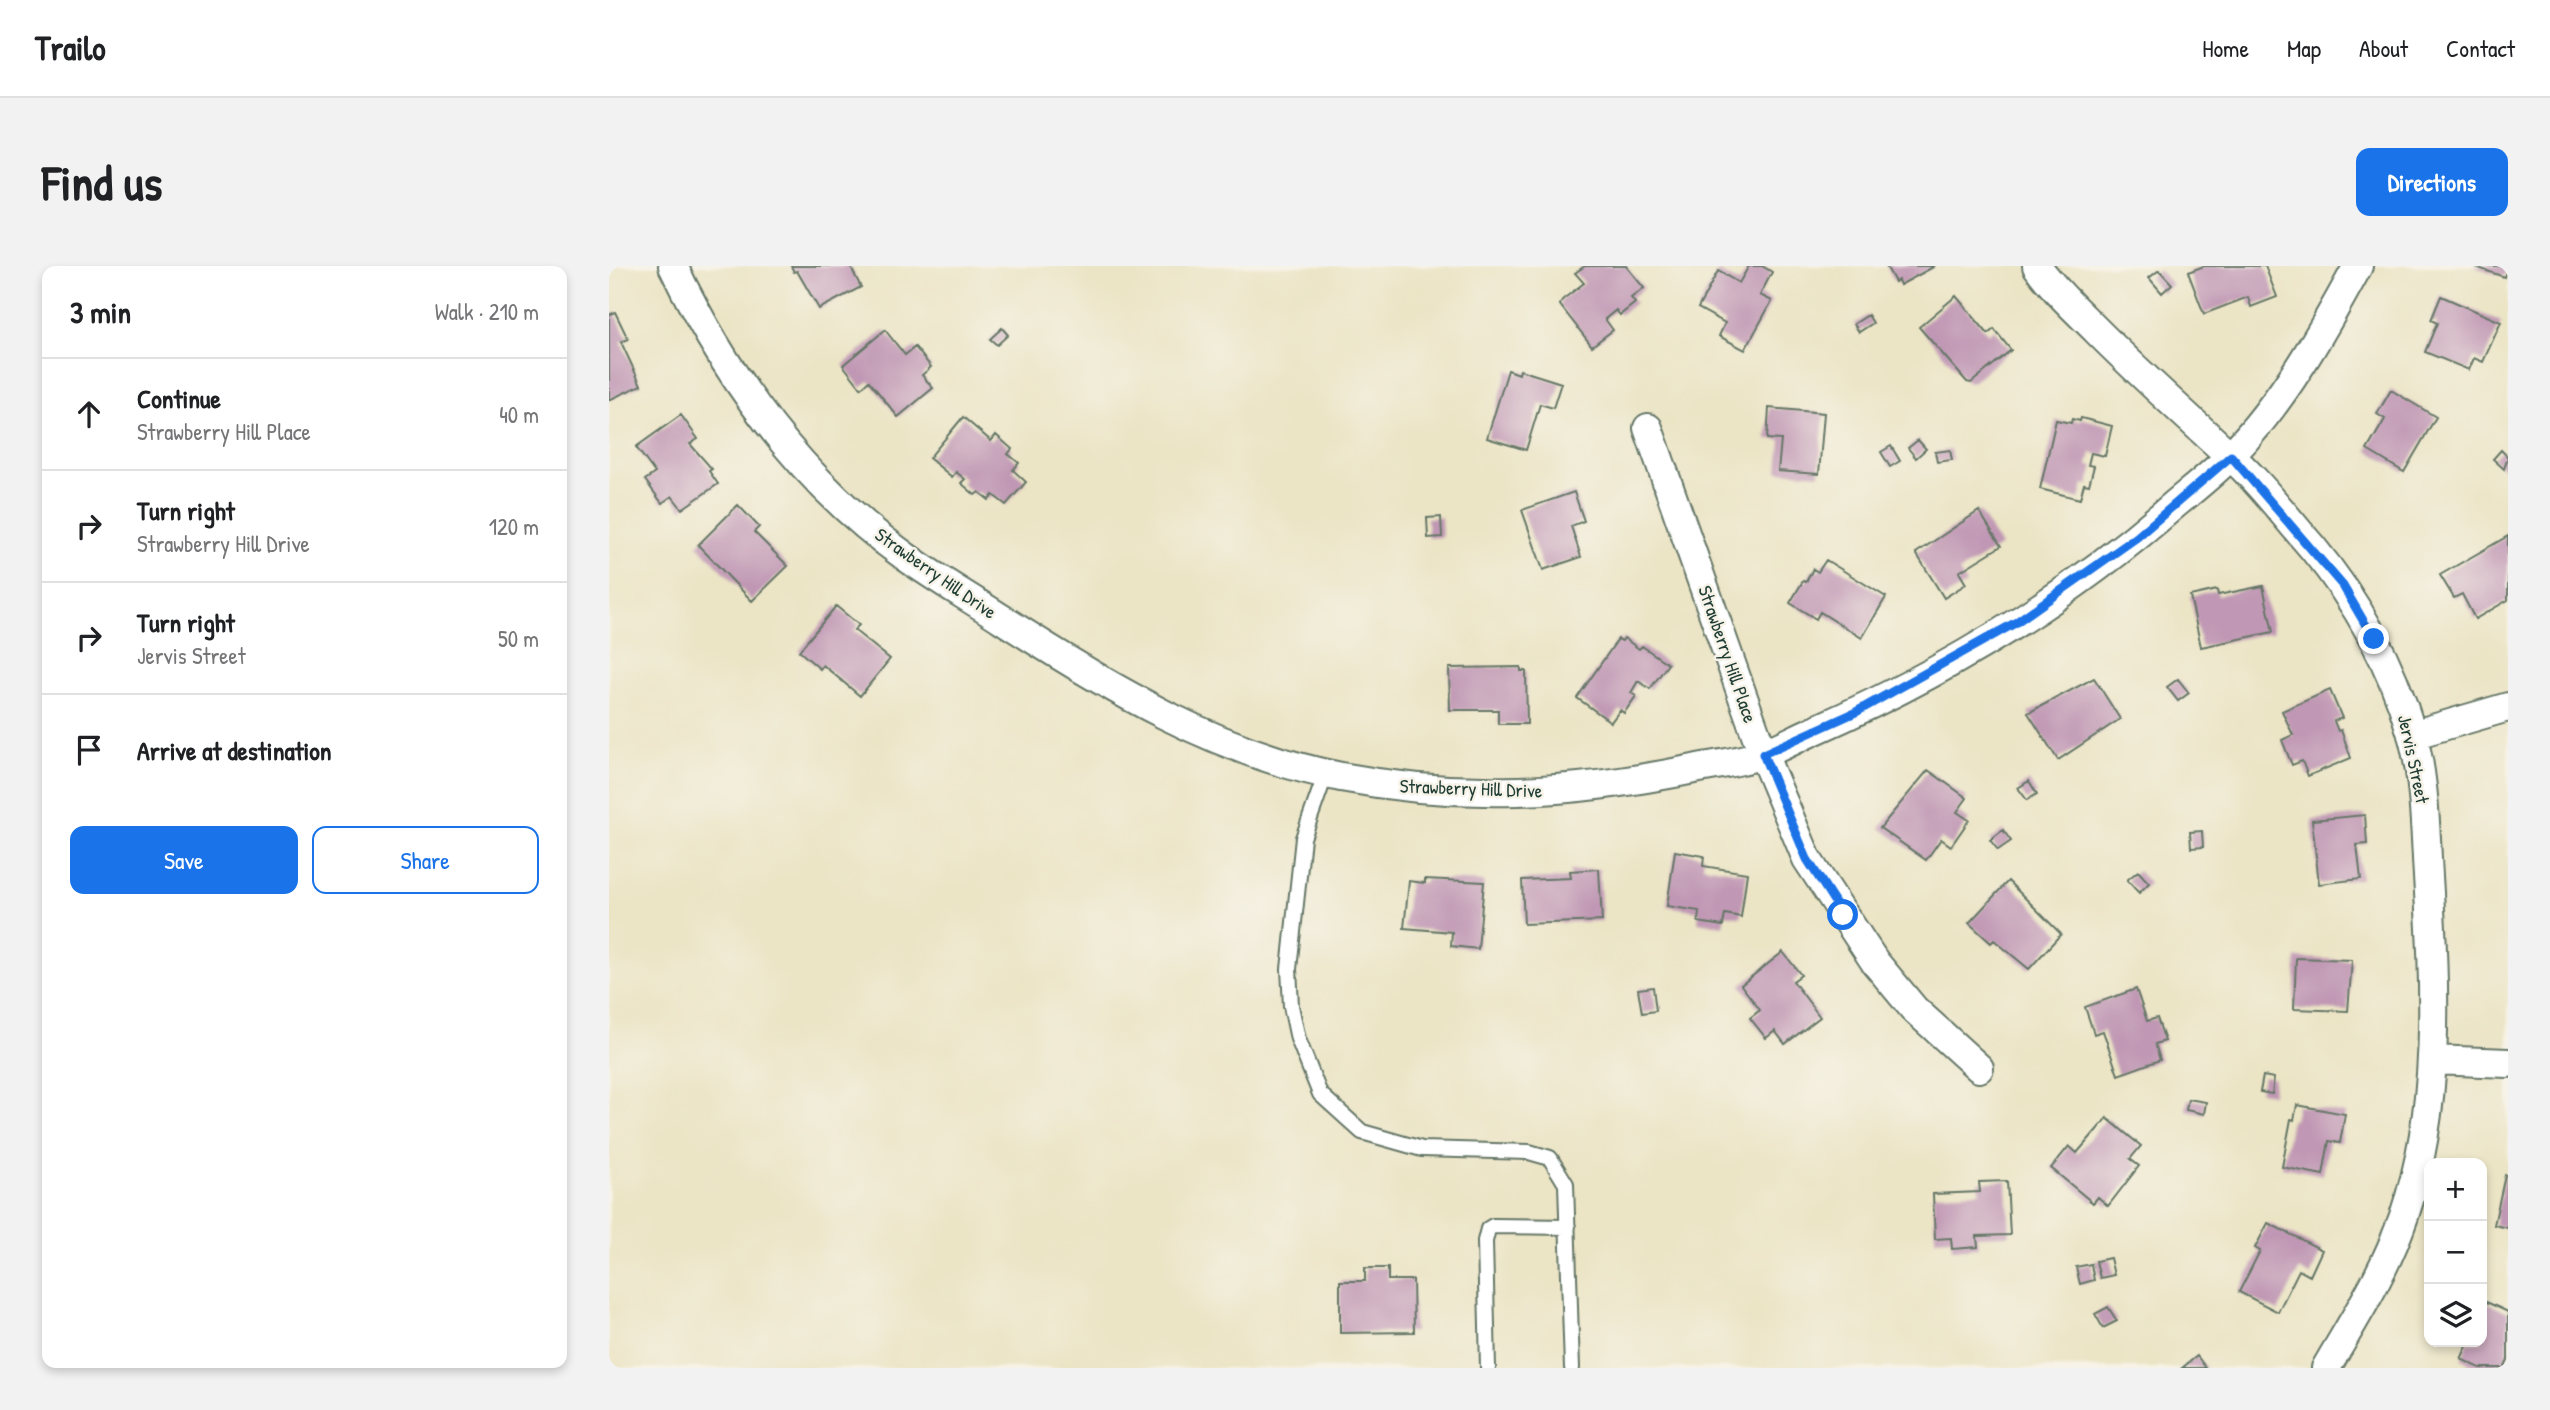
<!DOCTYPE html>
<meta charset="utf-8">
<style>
body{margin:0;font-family:"Patrick Hand",sans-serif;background:#f2f2f2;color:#202124}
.controls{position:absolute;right:21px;bottom:21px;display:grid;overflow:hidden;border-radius:14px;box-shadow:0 4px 10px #0003}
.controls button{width:63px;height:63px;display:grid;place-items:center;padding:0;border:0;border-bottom:2px solid #e0e0e0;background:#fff;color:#202124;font:35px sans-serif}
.stop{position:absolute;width:21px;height:21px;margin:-16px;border:5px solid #1a73e8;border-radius:50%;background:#fff}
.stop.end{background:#1a73e8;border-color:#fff;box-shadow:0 2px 7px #0008}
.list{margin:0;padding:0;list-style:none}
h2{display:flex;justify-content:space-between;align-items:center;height:91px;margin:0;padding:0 28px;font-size:30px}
h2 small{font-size:23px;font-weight:400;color:#757577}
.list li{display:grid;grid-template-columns:46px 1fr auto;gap:21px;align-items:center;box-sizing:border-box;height:112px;padding:0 28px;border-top:2px solid #e0e0e0}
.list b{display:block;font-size:26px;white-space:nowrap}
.list p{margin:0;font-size:23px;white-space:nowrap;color:#757577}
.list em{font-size:23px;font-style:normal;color:#757577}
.actions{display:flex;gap:14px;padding:21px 28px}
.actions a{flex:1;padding:16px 0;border:2px solid #1a73e8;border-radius:14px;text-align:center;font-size:24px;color:#1a73e8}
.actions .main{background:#1a73e8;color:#fff}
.icon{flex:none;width:38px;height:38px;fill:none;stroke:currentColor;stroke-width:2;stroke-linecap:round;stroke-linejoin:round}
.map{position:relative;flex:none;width:1899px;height:1102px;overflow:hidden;border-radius:14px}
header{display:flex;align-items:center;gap:42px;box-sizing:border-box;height:98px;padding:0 35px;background:#fff;border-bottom:2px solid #e0e0e0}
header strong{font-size:33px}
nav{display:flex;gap:38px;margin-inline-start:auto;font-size:24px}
.intro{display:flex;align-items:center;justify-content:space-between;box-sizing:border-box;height:168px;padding:0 42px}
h1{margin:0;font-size:49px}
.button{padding:18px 32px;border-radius:14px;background:#1a73e8;color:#fff;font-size:24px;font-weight:700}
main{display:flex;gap:42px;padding:0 42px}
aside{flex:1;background:#fff;border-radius:14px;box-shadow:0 4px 10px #0003}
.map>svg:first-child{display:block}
.building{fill:#c097b4}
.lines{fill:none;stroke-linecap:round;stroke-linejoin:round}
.lane-casing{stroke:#667767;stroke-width:18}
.street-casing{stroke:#667767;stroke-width:32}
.lane{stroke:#fff;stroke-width:14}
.street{stroke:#fff;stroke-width:28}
.route{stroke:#1a73e8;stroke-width:9}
.labels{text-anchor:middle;stroke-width:5;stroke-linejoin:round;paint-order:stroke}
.street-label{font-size:19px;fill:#1f3d34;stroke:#f7f3e8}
</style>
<header>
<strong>Trailo</strong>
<nav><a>Home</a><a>Map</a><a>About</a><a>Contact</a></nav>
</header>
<div class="intro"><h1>Find us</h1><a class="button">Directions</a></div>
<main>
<aside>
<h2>3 min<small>Walk · 210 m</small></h2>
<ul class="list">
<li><svg class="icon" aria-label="ahead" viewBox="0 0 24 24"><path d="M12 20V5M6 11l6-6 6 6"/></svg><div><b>Continue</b><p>Strawberry Hill Place</p></div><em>40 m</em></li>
<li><svg class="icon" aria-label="right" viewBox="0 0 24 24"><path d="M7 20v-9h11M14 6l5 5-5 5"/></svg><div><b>Turn right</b><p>Strawberry Hill Drive</p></div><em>120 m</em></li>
<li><svg class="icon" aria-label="right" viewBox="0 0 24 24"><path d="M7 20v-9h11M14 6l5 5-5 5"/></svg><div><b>Turn right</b><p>Jervis Street</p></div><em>50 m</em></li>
<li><svg class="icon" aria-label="arrive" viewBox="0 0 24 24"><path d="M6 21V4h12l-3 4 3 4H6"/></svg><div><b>Arrive at destination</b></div></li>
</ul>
<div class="actions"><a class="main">Save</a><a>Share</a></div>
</aside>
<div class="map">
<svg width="1899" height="1102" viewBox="0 0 1899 1102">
<rect width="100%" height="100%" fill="#f7f3e8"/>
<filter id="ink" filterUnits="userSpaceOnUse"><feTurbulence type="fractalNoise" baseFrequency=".0143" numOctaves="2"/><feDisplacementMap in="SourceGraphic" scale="14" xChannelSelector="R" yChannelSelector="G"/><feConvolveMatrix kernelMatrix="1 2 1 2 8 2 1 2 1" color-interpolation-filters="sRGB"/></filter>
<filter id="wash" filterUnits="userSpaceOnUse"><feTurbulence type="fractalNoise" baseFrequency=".00686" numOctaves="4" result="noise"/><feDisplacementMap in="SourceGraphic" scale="28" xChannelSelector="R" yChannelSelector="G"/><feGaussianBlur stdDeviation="1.57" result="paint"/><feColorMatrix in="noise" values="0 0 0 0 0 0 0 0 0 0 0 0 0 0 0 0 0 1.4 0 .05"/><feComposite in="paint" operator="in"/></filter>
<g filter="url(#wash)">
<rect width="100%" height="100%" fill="#ebe4c5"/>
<g id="blocks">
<path class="building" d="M182,0h59l11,21 -42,22 -22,-38 -3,1z
M976,0h41l18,22 -13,10 4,5 -15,12 -4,-5 -11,9 8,11 -21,16 -32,-41 2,-5 22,-17 -9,-10z
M1140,0h13l10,6 -12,23 12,6 -27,49 -26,-14 6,-13 -27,-15 20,-37 21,12z
M1277,0h49l-35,19 -2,-5 -3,2z
M1595,0h61l12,31 -26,10 -3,-10 -44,17 -16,-42z
M1864,0h35l-4,11z
M1550,4l13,14 -10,9 -13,-15z
M1347,30l32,38 6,-5 17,21 -40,33 -4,-1 -48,-55z
M1832,30l60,26 -18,40 -9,-4 -5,12 -44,-18 12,-29 -6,-3z
M6,46l13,27 -7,3 20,43 -32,15v-85z
M1259,49l5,8 -14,9 -5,-8z
M393,62l6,7 -11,10 -7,-6z
M276,64l20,25 10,-8 16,20 -9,8 11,13 -35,29 -29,-36 -8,7 -18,-23z
M899,104l11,4 1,-4 41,13 -8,25 -13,-4 -14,46 -39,-12z
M1782,124l45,27 -32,55 -37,-22 18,-31 -8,-5z
M1160,142l55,5 -5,61 -41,-3 3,-31 -14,-1z
M72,149l17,24 -8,5 22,25 -3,2 9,13 -36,25 -10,-13 -10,7 -17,-23 10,-7 -19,-26z
M354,151l28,24 5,-6 16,14 -4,5 11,9 -6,7 13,12 -20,23 -13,-10 -4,5 -10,-8 -4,3 -14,-12 4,-4 -9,-7 -4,5 -23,-19z
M1472,152l31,8 -7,30 -14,-3 -3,12 6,1 -5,19 -5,-1 -4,15 -40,-10 16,-69 15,3 1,-4 8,2z
M1309,174l8,9 -10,9 -8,-10z
M1282,180l9,15 -10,6 -9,-15z
M1341,184l2,10 -15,2 -2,-10z
M1892,184l7,7 -4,12 -11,-10z
M965,226l10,29 -13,5 10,31 -38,13 -21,-60z
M129,239l21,22 -5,5 34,34 -36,35 -54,-56z
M1370,245l22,35 -42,26 7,12 -22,14 -28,-45z
M832,251l1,20 -14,1 -1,-20z
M1899,270v64l-33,19 -13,-25 -8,4 -14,-23z
M1217,294l60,37 -24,41 -42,-26 -4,7 -26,-16 13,-22 3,1 7,-13 5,3z
M1654,320l10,46 -72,15 -11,-51 27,-6 1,5z
M227,340l23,19 -5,5 36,29 -30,37 -37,-31 -3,4 -21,-18z
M1015,372l15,11 3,-3 26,18 -18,25 -12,-8 -7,12 5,3 -12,17 -4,-3 -9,12 -34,-24 41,-59 4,2z
M912,401v4h5l1,53h-29v-14h-48l-1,-42z
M1485,412l26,41 -62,41 -30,-47z
M1569,413l11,14 -11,8 -11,-14z
M1721,424l12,28 -8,3 4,10 3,-1 10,28 -43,18 -6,-15 -10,4 -10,-25 11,-5 -11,-24z
M1319,504l39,28 -10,14 12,8 -18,26 -10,-7 -15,21 -46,-32z
M1420,515l8,13 -10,6 -9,-12z
M1756,549l2,29 -10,1 4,34 -42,5 -7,-64z
M1394,564l8,11 -13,9 -8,-10z
M1593,565l1,16 -12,1 -1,-16z
M1066,585l29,5 -1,10 44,7 -6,44 -16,-3 -2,12 -25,-4 1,-11 -32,-5z
M990,603l3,52 -78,3 -2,-44 49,-2 -1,-7z
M1529,605l11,12 -10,10 -12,-13z
M816,613l59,3 -6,67 -27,-3 1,-14 -48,-4 5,-47 16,2z
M1399,615l53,53 -32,35 -35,-29 -3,3 -22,-20z
M1174,686l18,23 -8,6 27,36 -35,27 -10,-13 -9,7 -16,-20 10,-8 -19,-25z
M1687,692l56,2 -4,51 -54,-2z
M1044,721l3,24 -14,2 -4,-24z
M1527,723l11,32 10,-3 8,23 -10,3 5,16 -42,15 -15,-44 -9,3 -9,-27z
M1654,810l11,2 -2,16 -12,-2z
M1579,833l18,3 -2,12 -18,-4z
M1688,839l48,9 -5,29 -11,-2 -6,34 -41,-8 9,-48 3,1z
M1498,852l34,28 -11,13 9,7 -31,40 -10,-9 -5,6 -42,-35 18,-22 8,7z
M1896,909h3v53l-14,-3z
M1398,915l3,54 -33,1 1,11 -26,2 -1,-11 -16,1 -2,-45 47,-2 -1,-10z
M1659,957l54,27 -12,26 -11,-6 -21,42 -39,-20 21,-41 -5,-3z
M1501,992l4,17 -14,3 -4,-17z
M1482,998l3,16 -14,4 -4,-17z
M756,1002h23v12h25l1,52 -74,1v-52h25z
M1873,1034l26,12v48l-4,8h-24l-19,-9 7,-15 -4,-2h18z
M1499,1041l9,14 -14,7 -8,-14z
M1588,1090l9,12h-24z"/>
</g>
</g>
<g filter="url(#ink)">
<use href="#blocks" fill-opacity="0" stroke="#667767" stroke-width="2"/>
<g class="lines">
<defs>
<path id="lane" d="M717,507l-23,65 -14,131 2,37 7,33 22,55 42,38 60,17 107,3 21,6 16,26 6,184
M879,1102l-3,-127 3,-12 5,-3 75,1"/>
<path id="street" d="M64,0c54,113 130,217 233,291 31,22 64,41 96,62 105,68 215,134 339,158 121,23 233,17 353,-8 23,-5 49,-7 71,-16 16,-6 32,-15 48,-22 130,-57 255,-133 361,-226 19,-16 39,-31 56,-49 53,-54 92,-124 128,-190
M1428,0c17,24 39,44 60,65 42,42 86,82 130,122 31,27 58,63 85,94 45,54 79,116 99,184 14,46 14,97 17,145 7,113 13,231 -24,340 -20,58 -48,100 -78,152
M1039,162l115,326 44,105 68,103 39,47 65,59
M1803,469l96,-28
M1824,794l75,3"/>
</defs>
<use href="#lane" class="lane-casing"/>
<use href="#street" class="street-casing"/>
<use href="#lane" class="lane"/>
<use href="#street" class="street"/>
</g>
</g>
<g class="lines" filter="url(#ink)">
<path class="route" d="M1234,649l-36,-56 -44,-105 93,-42 159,-89 122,-86 94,-81 112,130 31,53"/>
</g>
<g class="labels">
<g class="street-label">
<text transform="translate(327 307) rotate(35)" y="7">Strawberry Hill Drive</text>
<text transform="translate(1119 388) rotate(71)" y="7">Strawberry Hill Place</text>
<text transform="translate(1805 493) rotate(78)" y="7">Jervis Street</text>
<text transform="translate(862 522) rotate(2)" y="7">Strawberry Hill Drive</text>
</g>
</g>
</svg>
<div class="controls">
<button>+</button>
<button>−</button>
<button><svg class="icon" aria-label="layers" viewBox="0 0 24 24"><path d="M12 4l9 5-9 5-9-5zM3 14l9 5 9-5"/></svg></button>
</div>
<div class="stop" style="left:1234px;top:649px"></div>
<div class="stop end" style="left:1765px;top:373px"></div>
</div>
</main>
